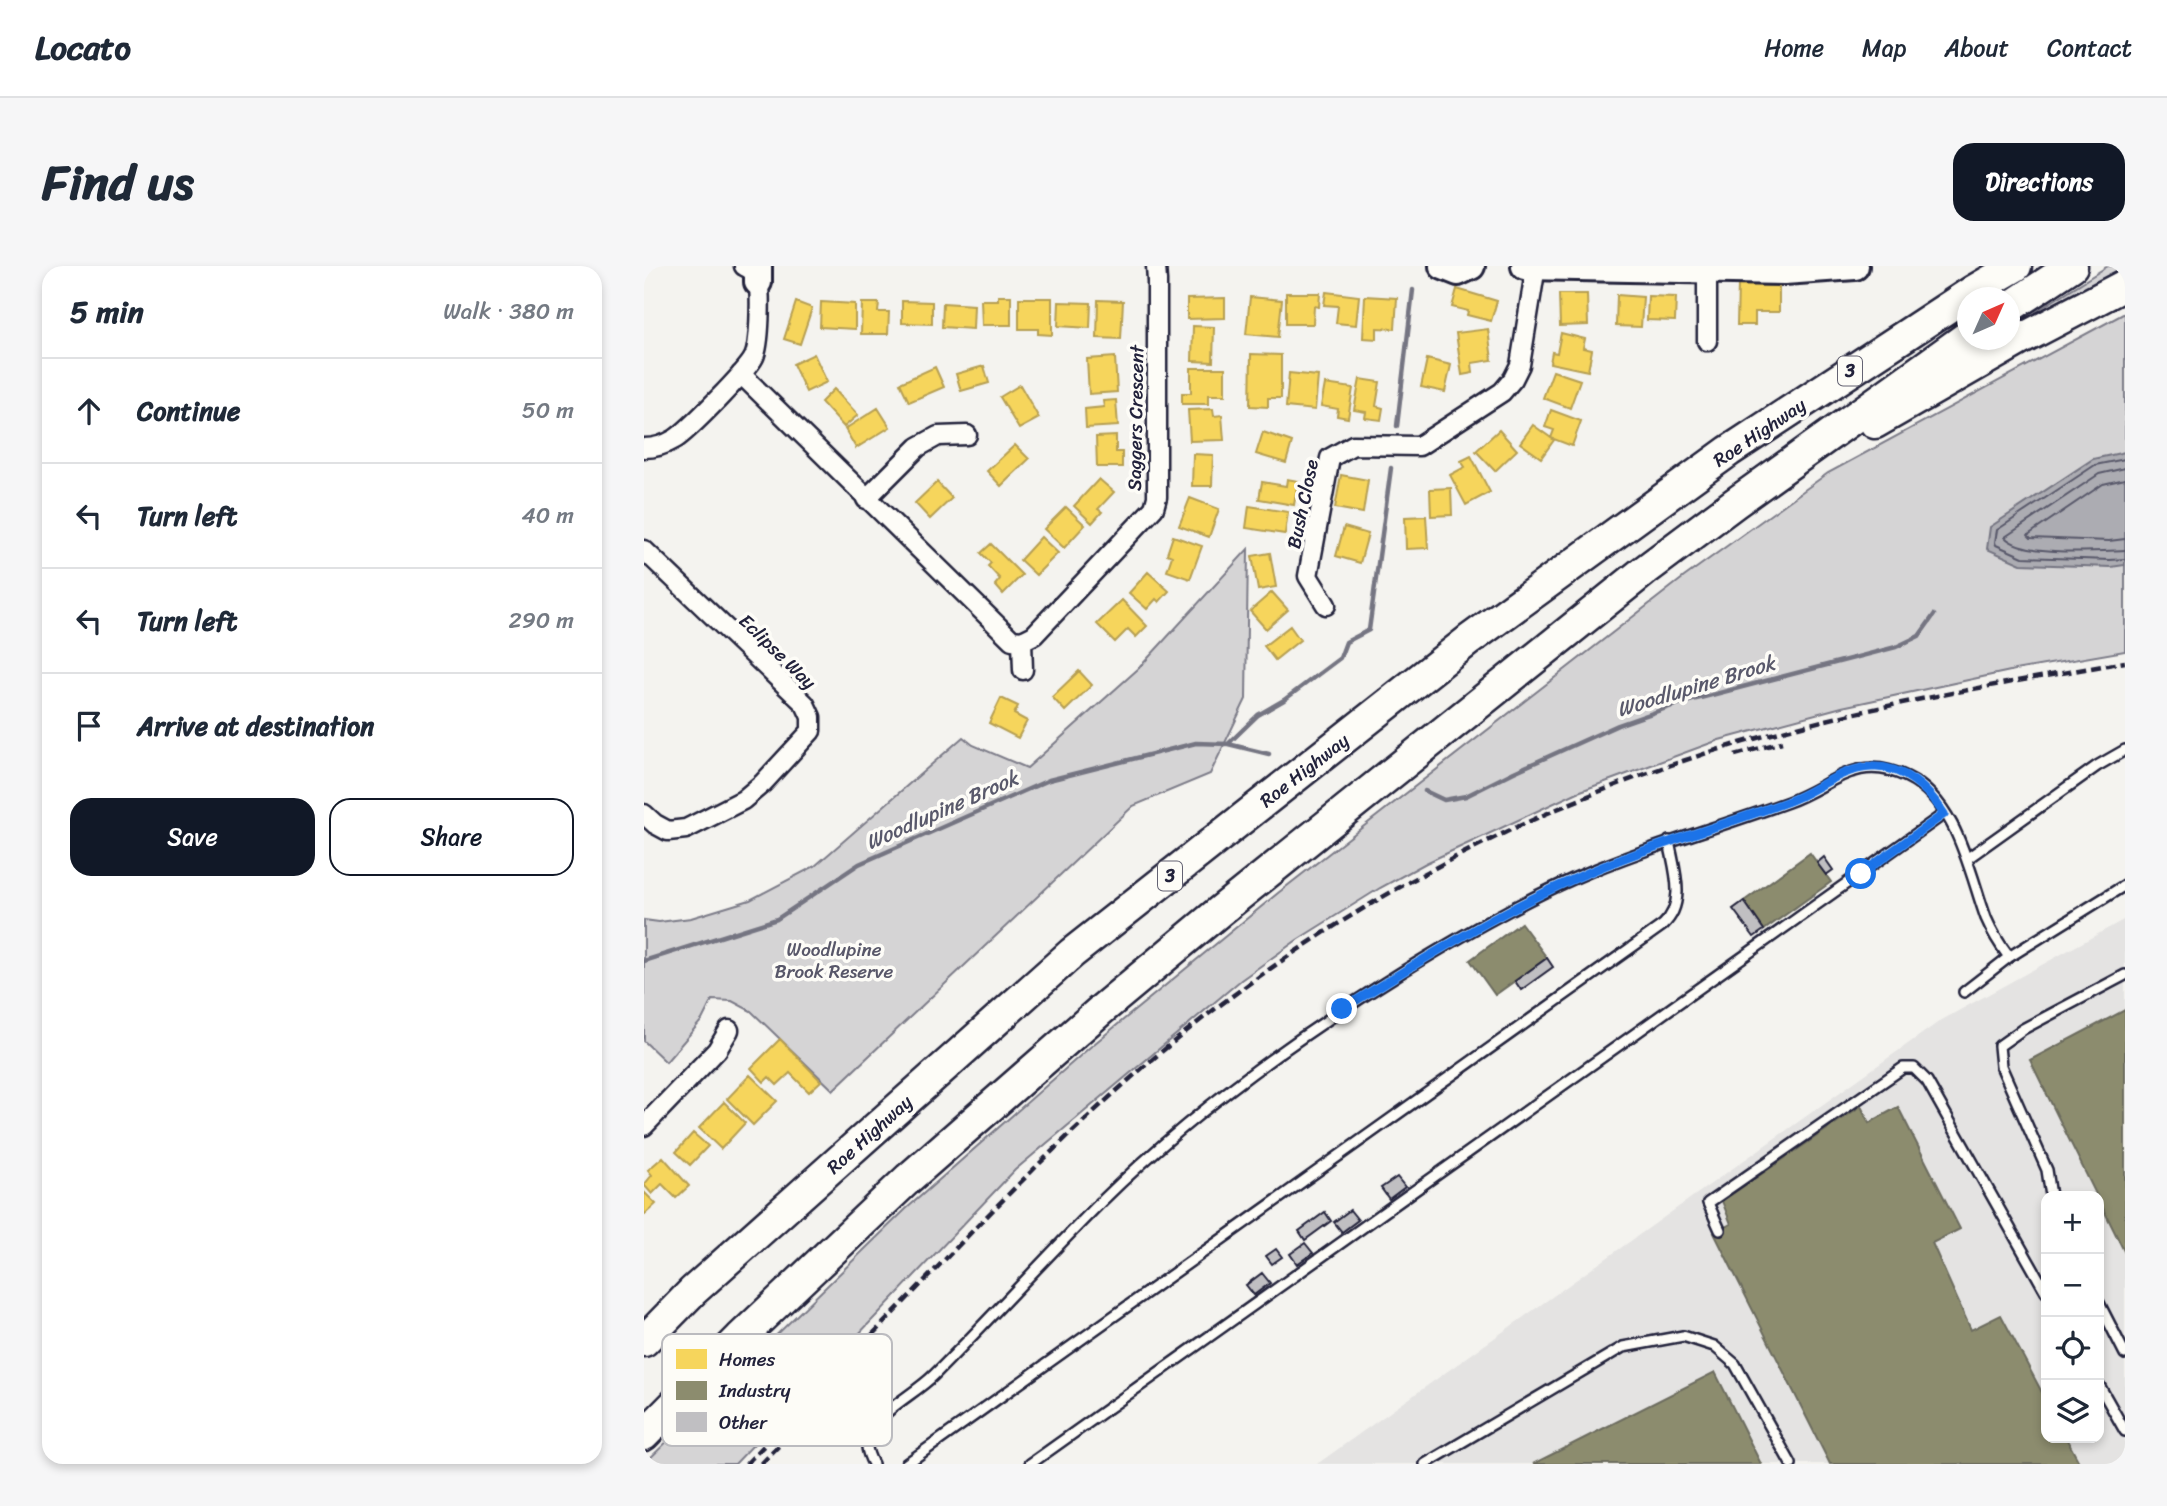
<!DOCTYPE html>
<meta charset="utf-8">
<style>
body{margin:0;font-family:Sriracha,sans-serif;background:#f6f6f7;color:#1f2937}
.controls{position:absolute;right:21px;bottom:21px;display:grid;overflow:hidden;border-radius:14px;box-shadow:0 4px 10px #0003}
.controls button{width:63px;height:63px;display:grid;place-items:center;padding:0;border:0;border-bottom:2px solid #e0e1e3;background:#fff;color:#1f2937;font:35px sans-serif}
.compass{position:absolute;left:1313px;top:21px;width:63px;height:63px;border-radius:50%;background:#fff;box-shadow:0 4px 10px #0003;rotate:45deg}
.stop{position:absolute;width:21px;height:21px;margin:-16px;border:5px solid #1a73e8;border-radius:50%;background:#fff}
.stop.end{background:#1a73e8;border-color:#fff;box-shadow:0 2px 7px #0008}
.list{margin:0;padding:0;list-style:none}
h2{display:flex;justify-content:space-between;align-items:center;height:91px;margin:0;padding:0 28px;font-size:30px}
h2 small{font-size:23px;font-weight:400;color:#747a83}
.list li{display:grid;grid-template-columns:46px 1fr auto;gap:21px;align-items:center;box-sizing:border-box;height:105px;padding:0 28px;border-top:2px solid #e0e1e3}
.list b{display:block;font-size:26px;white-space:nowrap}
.list em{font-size:23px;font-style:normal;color:#747a83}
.actions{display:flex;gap:14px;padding:21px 28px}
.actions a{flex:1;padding:16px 0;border:2px solid #111827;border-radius:21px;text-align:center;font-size:24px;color:#111827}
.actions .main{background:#111827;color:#fff}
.icon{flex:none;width:38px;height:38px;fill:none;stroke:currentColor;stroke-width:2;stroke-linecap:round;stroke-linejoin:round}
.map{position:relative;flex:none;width:1481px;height:1198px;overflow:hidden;border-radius:21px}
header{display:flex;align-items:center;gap:42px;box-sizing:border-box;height:98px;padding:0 35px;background:#fff;border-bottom:2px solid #e0e1e3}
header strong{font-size:33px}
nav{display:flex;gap:38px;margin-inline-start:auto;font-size:24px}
.intro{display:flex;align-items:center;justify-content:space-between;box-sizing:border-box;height:168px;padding:0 42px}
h1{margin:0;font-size:49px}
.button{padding:18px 32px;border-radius:21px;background:#111827;color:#fff;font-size:24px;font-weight:700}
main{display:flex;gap:42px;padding:0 42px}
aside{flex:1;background:#fff;border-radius:21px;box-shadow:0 4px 10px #0003}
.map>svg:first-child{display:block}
.built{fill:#e4e3e2;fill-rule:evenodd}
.green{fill:#d5d4d5;stroke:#7c7b88;stroke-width:2}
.water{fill:#acacb2;stroke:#757582;stroke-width:2}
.homes{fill:#f6d55c;stroke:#b69f52;stroke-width:2}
.industry{fill:#8c8c6e;stroke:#6c6c5f;stroke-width:2}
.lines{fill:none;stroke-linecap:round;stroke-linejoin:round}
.shore{stroke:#59596b;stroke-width:2}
.stream{stroke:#757582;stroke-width:4.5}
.building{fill:#c0bfc2;stroke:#22223b;stroke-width:2}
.service-casing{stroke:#22223b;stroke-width:14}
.minor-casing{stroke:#22223b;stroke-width:23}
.primary-casing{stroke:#22223b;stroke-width:32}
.motorway-casing{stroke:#22223b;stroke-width:35}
.service{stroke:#fdfcf7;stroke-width:9}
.minor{stroke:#fdfcf7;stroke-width:18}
.primary{stroke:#fdfcf7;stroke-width:26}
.motorway{stroke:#fdfcf7;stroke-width:30}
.rail{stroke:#22223b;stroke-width:4.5;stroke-dasharray:10 5;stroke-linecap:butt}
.route{stroke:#1a73e8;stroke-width:9}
.labels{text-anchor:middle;stroke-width:7;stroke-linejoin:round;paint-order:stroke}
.shield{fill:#fdfcf7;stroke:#646373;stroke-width:2}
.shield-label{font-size:18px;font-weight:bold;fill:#22223b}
.street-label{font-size:19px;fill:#22223b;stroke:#fdfcf7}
.park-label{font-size:19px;fill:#585769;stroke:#fdfcf7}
.water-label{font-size:21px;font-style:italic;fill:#59596b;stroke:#fdfcf7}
.key{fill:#fdfcf7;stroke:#bbbbbf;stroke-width:2}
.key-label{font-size:19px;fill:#22223b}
</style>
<header>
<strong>Locato</strong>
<nav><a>Home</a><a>Map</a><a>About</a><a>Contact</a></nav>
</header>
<div class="intro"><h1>Find us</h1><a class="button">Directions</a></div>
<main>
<aside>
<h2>5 min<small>Walk · 380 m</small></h2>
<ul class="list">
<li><svg class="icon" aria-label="ahead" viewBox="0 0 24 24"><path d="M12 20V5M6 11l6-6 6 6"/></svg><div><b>Continue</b></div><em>50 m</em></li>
<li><svg class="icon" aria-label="left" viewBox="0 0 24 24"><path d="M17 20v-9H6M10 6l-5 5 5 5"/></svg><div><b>Turn left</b></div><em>40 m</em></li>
<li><svg class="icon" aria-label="left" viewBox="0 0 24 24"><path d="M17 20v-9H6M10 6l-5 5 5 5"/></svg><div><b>Turn left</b></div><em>290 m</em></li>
<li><svg class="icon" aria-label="arrive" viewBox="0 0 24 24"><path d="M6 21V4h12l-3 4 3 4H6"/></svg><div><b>Arrive at destination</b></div></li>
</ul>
<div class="actions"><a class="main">Save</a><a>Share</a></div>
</aside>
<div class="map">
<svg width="1481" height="1198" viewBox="0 0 1481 1198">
<rect width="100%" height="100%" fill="#f4f3ef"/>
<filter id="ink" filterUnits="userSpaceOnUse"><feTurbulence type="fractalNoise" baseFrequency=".0143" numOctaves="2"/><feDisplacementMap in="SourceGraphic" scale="14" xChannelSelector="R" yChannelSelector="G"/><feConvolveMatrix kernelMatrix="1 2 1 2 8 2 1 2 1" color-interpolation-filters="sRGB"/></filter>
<g filter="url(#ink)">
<path class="built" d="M1481,653v545h-808l623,-443zM1402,930h53v242h-53z"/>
<path class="green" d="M1464,0h17v11l-115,63v-12z
M1481,47v338l-110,19 -173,37 -123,33 -141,52 -152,71 -46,25 -83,52 -56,40 -226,190 -280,294h-91l262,-255 183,-161 189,-155 406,-316 144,-104z
M604,283l-2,150 -36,75 -77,32 -300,284 -82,-79 -19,-10 -20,-1 -10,20 -36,42 -22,-21v-121l15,2 32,-4 59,-18 65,-34 148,-129 10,8 54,23 111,-99z"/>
<path class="water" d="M1481,186v113l-14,2 -90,-3 -34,-15 3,-22 103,-68z"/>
<path class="homes" d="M1094,19l41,1v26h-24v13h-18z
M813,23l40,12 -6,20 -24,-6 1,-4 -16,-4z
M682,26l33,4 -3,29 -20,-2 2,-17 -14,-1z
M642,27h34l-1,14 -5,-1 -1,18h-27z
M915,28h28l1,31 -28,1z
M973,29l26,2 -2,30 -25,-1z
M354,30h13v29h-29l-1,-25h17z
M721,30l32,2 -2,31 -18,-1v11l-14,-1z
M1004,30l28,1 -1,24 -28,-1z
M606,31l32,3 -4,37 -32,-3z
M375,32h33v37l-14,-1v-5h-19z
M581,32v20l-38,1v-20z
M454,34l25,1 -2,38 -24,-1z
M258,35l30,1v22l-30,-1z
M152,36l16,6 -12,36 -16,-5z
M177,36l34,2v25l-35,-2z
M415,36l32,1 -1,25 -32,-2z
M218,37h17l-1,9h11l-1,22h-27z
M299,37l31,2 -1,24 -31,-2z
M549,60l21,1 -1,35 -21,-1z
M844,63l4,31 -20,3 1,10 -11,2 -6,-42z
M917,67l24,6 -2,9 9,2 -4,21 -38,-8 2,-11 5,1z
M170,88l13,28 -21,10 -13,-28z
M607,88l30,1v43h-13v9l-18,-1z
M471,91l2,35 -28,2 -2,-35z
M783,93l24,6 -6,27 -24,-5z
M340,100l5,17 -28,8 -5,-17z
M291,101l9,20 -35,15 -9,-19z
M547,102h34v27h-17v9h-26v-11h9z
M909,105l27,9 -10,28 -27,-10z
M645,107l29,3 -3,34 -29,-3z
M716,113l20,3 -4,24 7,2 -2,12 -16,-2 1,-6 -12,-2z
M681,118l28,4 -5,30 -11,-2 1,-7 -17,-3z
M376,119l19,33 -20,11 -19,-32z
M190,123l24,26 -14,12 -23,-25z
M472,134l2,26 -32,2 -1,-19 19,-2 -1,-6z
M234,142l12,19 -34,21 -11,-19z
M569,143l1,7 8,-1 2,25 -34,1 -2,-31z
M907,144l30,11 -9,25 -21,-8 3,-8 -9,-3z
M889,159l21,15 -13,18 -21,-15z
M855,164l18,20 -22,21 -19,-20z
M619,166l29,10 -6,21 -30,-9z
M472,170v16h6v15h-25l-1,-30z
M371,179l14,14 -28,27 -14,-15z
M549,188l20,1 -1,31h-20z
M827,190l19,36 -24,13 -16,-30 15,-8 -4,-6z
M697,209l27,5 -5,33 -28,-5z
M455,213l15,13 -16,17 4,3 -10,11 -18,-17z
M643,213l11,2 -4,24 -35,-6 3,-17 24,4z
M293,216l15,16 -22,21 -15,-16z
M807,222l1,27 -21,1 -1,-27z
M546,232l29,11 -10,28 -30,-11z
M605,240l39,6 -3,22 -39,-6z
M422,241l19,18 -21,23 -20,-19z
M782,250l2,32 -22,1 -1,-32z
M700,261l24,7 -8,29 -24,-7z
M529,270l29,10 -12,33 -23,-8 5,-15 -5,-2z
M397,271l17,16 -22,22 -16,-15z
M347,278l31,31 -19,19 -8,-9 5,-6 -12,-13 3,-3 -10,-10z
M626,287l6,34 -18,3 -6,-34z
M504,306l21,19 -10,11 -3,-3 -9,10 -18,-16z
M628,326l16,18 -22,19 -16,-18z
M478,334l25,26 -11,11 -8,-8 -13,13 -18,-18z
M646,360l10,14 -25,20 -11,-14z
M435,405l13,14 -27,26 -13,-14z
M357,432l17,8 -4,8 13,7 -9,17 -29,-15z
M136,773l41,42 -12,11 -19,-19 -13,12 -8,-8 -5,5 -13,-14z
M106,809l27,26 -24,24 -26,-26z
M80,836l21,21 -24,26 -22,-21z
M49,867l15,13 -18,19 -14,-13z
M19,891l26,29 -13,12 -14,-14 -10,10 -8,-9 8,-10 -4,-5z
M0,926l12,12 -12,11z"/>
<path class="industry" d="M1166,587l21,29 -67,48 -20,-29z
M877,657l26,35 -52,37 -25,-35z
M1481,744v243l-95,-193z
M1217,840l8,17 29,-16 62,122 -28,14 39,87 30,-15 45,85v38h20l14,26h-250l-116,-231 17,-9 -9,-23z
M1071,1106l46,92h-228z"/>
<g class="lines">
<path class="shore" d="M1481,193l-30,6 -98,65 -2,12 1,3 27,12 87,3 15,-1
M1481,202l-26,6 -94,63c18,20 93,14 120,13
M1481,213l-22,5 -75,51 3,3 78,3 16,-2"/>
<path class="stream" d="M753,160l16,-136
M584,478l30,-29 26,-15 56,-42 6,-16 23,-12 22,-162
M781,525l19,9 22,-4 48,-24 104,-47 63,-22 215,-56 23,-11 15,-21
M0,695l133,-42 82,-55 190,-84 147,-37 32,1 41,10"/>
</g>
<path class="building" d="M1180,591l9,13 -7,5 -9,-12z
M1100,635l20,29 -10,7 -21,-28z
M903,692l6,9 -32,23 -6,-9z
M753,911l8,10 -16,12 -8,-11z
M706,944l8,10 -16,12 -8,-10z
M681,946l6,9 -26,19 -6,-9z
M661,977l8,10 -16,11 -7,-10z
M632,983l6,8 -10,7 -6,-8z
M618,1007l8,10 -16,12 -8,-10z"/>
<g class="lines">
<defs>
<path id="service" d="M1324,592l129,-92 28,-16
M1320,726l45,-35
M1407,930l-4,-26 -46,-104 -2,-20 24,-17 102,-54
M1076,964l-12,-27 195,-135h11l13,13 119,211
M1455,1037l26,51
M1455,1119l26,46
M229,1198c-7,-13 -9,-23 -1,-35 13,-21 44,-36 62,-54 57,-57 111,-117 168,-174 90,-89 193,-163 300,-229 56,-34 112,-67 173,-94 69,-30 142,-50 213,-76 45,-16 68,-50 119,-25 50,24 62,94 79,141 6,14 14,27 23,39l116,-72
M262,1198l757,-539c24,-22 11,-56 6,-84
M386,1198l914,-650
M781,1198l198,-117 60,-11 31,10 21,18 56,100"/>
<path id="minor" d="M1063,75v-75
M97,108l271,266 10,1 12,-6 120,-127 3,-11v-216l-1,-15
M0,182c11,0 21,-3 31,-9 13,-8 73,-69 79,-82 6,-13 7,-62 4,-76 -2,-8 -7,-12 -14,-15
M222,233l52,-52 20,-11 29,-1
M0,284l161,154 6,13v14l-48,52 -20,17 -57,29 -18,2 -13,-7 -11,-10
M682,339l-18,-29 22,-118 23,-13 66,1 83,-54 11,-13 7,-14 16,-99
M378,375l1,29
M0,860l73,-76 12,-20"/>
<path id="primary" d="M114,0v16
M799,0l15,6 13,-6
M881,0l259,5 71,-5"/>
<path id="motorway" d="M1366,41l62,-41
M1231,157l143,-82 107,-56
M0,1075l49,-50 379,-338 397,-313 260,-189 244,-160 43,-25
M0,1169l96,-97 169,-160 192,-168 119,-99 424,-340 91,-68 233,-167"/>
</defs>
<use href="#service" class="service-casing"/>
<use href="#minor" class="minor-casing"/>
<use href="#primary" class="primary-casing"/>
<use href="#motorway" class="motorway-casing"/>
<use href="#service" class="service"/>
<use href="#minor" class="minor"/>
<use href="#primary" class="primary"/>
<use href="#motorway" class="motorway"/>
<path class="rail" d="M1091,489l47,-13
M102,1198c62,-63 123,-126 184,-189 97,-101 195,-201 309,-284 154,-113 331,-200 515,-252 122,-35 247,-55 371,-77
M117,1198l71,-73"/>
</g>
</g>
<g class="lines" filter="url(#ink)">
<path class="route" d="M698,743c76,-46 150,-94 232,-130 70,-32 143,-51 215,-78 28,-10 51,-33 83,-34 31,-2 57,23 72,47l-83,60"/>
</g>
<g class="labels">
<g class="shield">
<rect x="1194" y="90.5" width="24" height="29" rx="5"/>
<rect x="514" y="595.5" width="24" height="29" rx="5"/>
</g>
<g class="shield-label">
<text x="1206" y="111">3</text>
<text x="526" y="616">3</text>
</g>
<g class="street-label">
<text transform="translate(491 152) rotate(-89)" y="7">Saggers Crescent</text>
<text transform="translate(1115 166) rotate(-34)" y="7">Roe Highway</text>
<text transform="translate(658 238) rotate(-78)" y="7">Bush Close</text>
<text transform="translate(134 385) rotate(44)" y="7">Eclipse Way</text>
<text transform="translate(660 504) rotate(-38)" y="7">Roe Highway</text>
<text transform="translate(225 868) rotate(-42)" y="7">Roe Highway</text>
</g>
<g class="park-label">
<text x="190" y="690">Woodlupine<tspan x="190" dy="22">Brook Reserve</tspan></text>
</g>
<g class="water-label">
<text transform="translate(1052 420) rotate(-17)" y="7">Woodlupine Brook</text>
<text transform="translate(298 544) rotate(-24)" y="7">Woodlupine Brook</text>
</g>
</g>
<rect x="18" y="1068" width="230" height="112" rx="10" class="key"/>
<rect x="32" y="1083" width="31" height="20" fill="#f6d55c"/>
<rect x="32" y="1115" width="31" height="19" fill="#8c8c6e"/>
<rect x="32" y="1146" width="31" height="20" fill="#c0bfc2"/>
<g class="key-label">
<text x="75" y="1100">Homes</text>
<text x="75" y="1131">Industry</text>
<text x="75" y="1163">Other</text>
</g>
</svg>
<div class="controls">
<button>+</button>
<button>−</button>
<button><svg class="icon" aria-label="locate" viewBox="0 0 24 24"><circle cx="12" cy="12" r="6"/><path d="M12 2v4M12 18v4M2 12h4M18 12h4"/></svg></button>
<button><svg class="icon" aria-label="layers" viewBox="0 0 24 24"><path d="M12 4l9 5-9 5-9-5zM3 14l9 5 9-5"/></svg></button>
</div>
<svg class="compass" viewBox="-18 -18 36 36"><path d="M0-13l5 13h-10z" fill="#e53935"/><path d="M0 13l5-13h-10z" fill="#747a83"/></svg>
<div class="stop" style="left:1217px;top:608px"></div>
<div class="stop end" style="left:698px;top:743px"></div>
</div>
</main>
